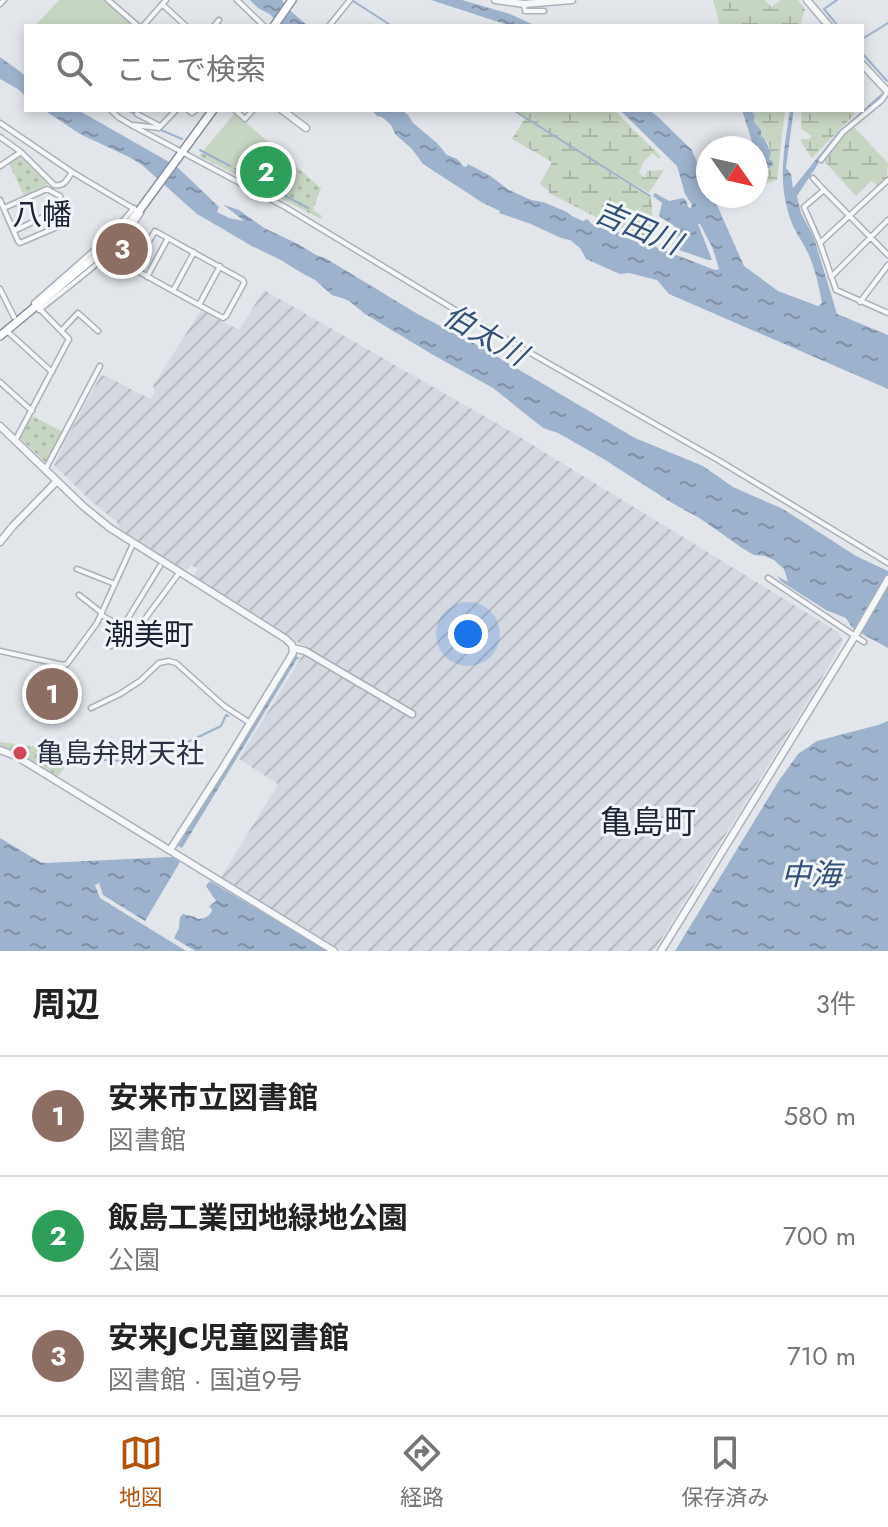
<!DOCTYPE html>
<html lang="ja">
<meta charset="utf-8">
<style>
body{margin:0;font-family:Jost,"Noto Sans JP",sans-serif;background:#f6f6f6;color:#222}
.compass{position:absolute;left:696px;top:136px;width:72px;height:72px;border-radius:50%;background:#fff;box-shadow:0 4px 12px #0003;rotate:124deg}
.you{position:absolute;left:468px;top:634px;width:28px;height:28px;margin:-20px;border:6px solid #fff;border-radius:50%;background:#1a73e8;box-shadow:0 0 0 12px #1a73e833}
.badge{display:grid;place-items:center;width:52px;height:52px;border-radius:50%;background:#b45309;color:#fff;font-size:26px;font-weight:700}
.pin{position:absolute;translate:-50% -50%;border:4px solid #fff;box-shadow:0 2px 8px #0006}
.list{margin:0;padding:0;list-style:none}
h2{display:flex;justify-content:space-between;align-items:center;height:104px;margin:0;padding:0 32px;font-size:34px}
h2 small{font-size:26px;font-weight:400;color:#767676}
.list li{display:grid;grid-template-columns:52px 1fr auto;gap:24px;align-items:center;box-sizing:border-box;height:120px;padding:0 32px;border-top:2px solid #e0e0e0}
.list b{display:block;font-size:30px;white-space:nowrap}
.list p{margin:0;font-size:26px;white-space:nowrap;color:#767676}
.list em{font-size:26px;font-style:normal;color:#767676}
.icon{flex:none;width:44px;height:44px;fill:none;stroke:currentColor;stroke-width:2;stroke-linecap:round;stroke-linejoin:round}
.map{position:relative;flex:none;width:888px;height:951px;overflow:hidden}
.search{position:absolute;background:#fff;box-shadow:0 4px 12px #0003;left:24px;right:24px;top:24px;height:88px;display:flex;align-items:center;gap:20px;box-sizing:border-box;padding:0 28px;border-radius:0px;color:#767676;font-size:30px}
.sheet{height:464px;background:#fff}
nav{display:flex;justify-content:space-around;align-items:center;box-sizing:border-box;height:112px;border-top:2px solid #e0e0e0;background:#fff;font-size:22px;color:#767676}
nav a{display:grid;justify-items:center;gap:4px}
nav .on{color:#b45309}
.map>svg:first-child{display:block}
.industrial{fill:url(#industrial-furrows)}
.grass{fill:url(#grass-dots)}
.wetland{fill:url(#wetland-marsh)}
.pitch{fill:#c7d5c3}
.water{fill:url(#water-ripples)}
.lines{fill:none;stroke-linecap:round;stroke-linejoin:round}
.stream{stroke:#9db2cc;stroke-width:2}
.minor-casing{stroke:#abb0b9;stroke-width:7}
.tertiary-casing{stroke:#abb0b9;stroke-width:9}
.trunk-casing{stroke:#8992a2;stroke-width:10}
.minor{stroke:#f5f7f9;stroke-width:4}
.tertiary{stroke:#f5f7f9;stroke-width:6}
.trunk{stroke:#fff;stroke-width:7}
.poi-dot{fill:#d24657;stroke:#f2f5f8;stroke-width:3}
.labels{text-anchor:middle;stroke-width:6;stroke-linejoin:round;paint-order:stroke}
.poi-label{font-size:28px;fill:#2a3244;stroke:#f2f5f8;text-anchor:start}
.neighbourhood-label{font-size:30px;fill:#1c2434;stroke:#f2f5f8}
.water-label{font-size:30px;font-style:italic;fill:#335079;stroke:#f2f5f8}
.quarter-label{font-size:32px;fill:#1c2434;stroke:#f2f5f8}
</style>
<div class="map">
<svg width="888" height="951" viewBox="0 0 888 951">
<defs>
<pattern id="industrial-furrows" width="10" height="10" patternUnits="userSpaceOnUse" patternTransform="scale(2)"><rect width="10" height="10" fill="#d4d8e0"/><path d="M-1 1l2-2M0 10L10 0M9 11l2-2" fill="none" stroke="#b6bac1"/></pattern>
<pattern id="grass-dots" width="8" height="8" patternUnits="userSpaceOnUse" patternTransform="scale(2)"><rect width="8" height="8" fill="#c7d5c3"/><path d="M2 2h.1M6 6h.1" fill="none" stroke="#abb7a9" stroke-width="1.8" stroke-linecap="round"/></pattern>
<pattern id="wetland-marsh" width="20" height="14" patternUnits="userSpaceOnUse" patternTransform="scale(2)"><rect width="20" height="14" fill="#c7d5c3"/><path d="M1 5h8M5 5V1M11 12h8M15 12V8" fill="none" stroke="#abb7a9"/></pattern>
<pattern id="water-ripples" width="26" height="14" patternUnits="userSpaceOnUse" patternTransform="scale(2)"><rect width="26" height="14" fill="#9db2cc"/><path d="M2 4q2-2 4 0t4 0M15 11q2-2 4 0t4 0" fill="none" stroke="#8091a7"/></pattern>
</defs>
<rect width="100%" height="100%" fill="#e2e6eb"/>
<path class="industrial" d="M264,290l239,137 335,205 5,9 -24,42 -165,268h-311l-122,-74 57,-93 -39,-25 68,-111 -114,-71 5,-8 -7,-4 -5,7 -66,-42 -3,-8 -25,-20 -38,-37 8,-16 -1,-1 40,-73 5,1 44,23 5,-7 -2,-6 48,-76 38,20z"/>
<path class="grass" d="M235,113l86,75 -8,22 9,6 -1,3 -122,-63z
M20,156l28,28 -24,12 -15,-33z
M32,416l31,16 -17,31 -26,-25z
M0,742l38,5 10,5 17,11v4l-7,9 -37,-22 -21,-9z"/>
<path class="wetland" d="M713,0h52l6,7 10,-7h17l7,9 -5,17h-80z
M515,110h99l47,47 -2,2 -7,-6 -9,10 -4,10 6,5 2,-7 17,-1 -15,23 -70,-41 71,45 2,8v32l-7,1 -43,-18 -53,-27v-2l-9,-7 12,-22 -40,-23 13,-21 30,18z
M750,110h35l-8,70 -19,6 -2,-6v-17l7,20 2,-4 -3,-6 11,-10 -4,-4c4,-9 -1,-19 -8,-23v-6l-7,-8 1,-7z
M801,110h52l2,4 -43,44 -11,-16v-3h8l2,-3 -10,-7z
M854,127l34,36 -1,15 -9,8 -7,-5 -15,15 -32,-35 15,-20z"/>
<path class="pitch" d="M59,0h47l30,26h-101z
M232,117l25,22 -25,28 -28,-15z"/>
<path class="water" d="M250,0h32l4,7 22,19h-29l-8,-11 -13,-7z
M431,0h31l48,14 26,12h-25z
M0,57l26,19v21l-8,-8 -18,-10z
M881,94l2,2 -39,31 -26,34v3l-21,32 4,17 13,25 23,76 51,21v54l-219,-95 -12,-14 -28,-7 -9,1 -34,-15 -6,-11 -10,-8 -9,-2 -30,-14 -32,-11 1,-2 -17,-8 -60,-39 -11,-15 -17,-15 -4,-9 -9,-8 -5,-1 -5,-6h30l6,5 5,8 24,20 10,12 10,4 6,7 3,1 2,-3 21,11 20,15 22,10 12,2 24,10 5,4 11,5 4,-2 5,5 25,7 7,6 24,8 3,-2 2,3 62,24 4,-1 -6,-20 -13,-25h-2l14,36h-4l-29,-10 -2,-6 1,-13 -5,-6 -14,-9 3,-13 -9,-7 2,-3 14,8 14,-3 3,2 2,7 3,1 1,-3 -7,-11 -8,-28 -57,-56h29l8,6 35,34 16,39v7h5l31,70 34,25 40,15 4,-3c-3,-17 -8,-39 -16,-54 -5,-10 -11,-17 -15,-28 -14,-40 -7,-70 -1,-111h3v5l-7,53 5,6 2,14 45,-56z
M44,110h34l98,56 43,41 -2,5 12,6 15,3 -20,-16 15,5 25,18 34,16 18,11 9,3 96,58 51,26 163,96 68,28 30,21 50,22 73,47 32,15v6l-32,54 -5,-5 -5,-8 -20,-8 -44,-28 -5,-6 11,6 -4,-13 -10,-9 -9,-4 -11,-1 -12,-7 -41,-29 -29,-16 -70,-45 -44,-25 -15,-5 -50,-40 -58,-32 -70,-42 -17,-14 -16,-5 -17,-15 -20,-11 -14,-9 -31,-15 -34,-20 -19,-11 -55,-49 -11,-7 -51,-24z
M742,110h8l5,5 -1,7 7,8v6l3,2 7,14 -2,7 3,2 1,4 -11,8 3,6 -2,4 -7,-26v-9h-2z
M888,583v65l-29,-16z
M295,655l5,4h-3l-115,189 -4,-2z
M888,721v230h-213l103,-169 20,-28 19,-13 61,-16z
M0,838l40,24 4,1 128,-6 8,5 -35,59 -42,-26 -4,-12 -4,2 5,13 86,53h-186z
M210,881l117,70h-132l-21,-13 5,-10 1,-11 3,-3 12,3 3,2c7,0 12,-3 14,-9l-3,-4 7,-5 -10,-15z"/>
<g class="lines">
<path class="stream" d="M837,0l-13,9 14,17
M353,1l39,25
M862,39l26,-16
M862,53l25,28
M127,110l10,5
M513,110l137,86
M161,130l21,9
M200,150l30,16
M235,169l73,39
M188,742l33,-16 5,-11 2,1
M101,760l47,2 31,-15"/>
<defs>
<path id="minor" d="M108,0l30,26
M237,0l27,26
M0,4l4,-4
M162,4l24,22
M524,5l1,6h19
M143,26l23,-26
M214,26l5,-6
M329,26l21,-26
M111,110l7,7 15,9 152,81 177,107 256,146 170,103
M188,110l4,3 4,-3
M235,110l10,9 8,-9
M137,114l23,12
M0,123l72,49 69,41c-24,40 -66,68 -102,97
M134,125l25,3 17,-18
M0,137l21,15 -21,14
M21,152l33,33c10,2 13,-5 18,-13
M821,160l22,-28 39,-32 6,-9
M813,178l11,12
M0,200l18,41 2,2 44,-19 -4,-28 -13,-7 -43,19
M14,231l48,-23
M820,243l68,-63
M107,253c11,9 25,16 38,22 26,15 52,29 78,43l3,-2 18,-33 -1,-3 -88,-49 -22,38
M888,255l-64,-65 -20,17 16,36 16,47 52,23
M147,277l21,-39
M831,277l57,-57
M0,289l14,28
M173,291l21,-39
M860,302l28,-37
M199,305l21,-39
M7,331l45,41
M61,331l17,-18 20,18
M0,382l32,29
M15,441l54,-102 -35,-36 74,-65 26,-30
M45,470l55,-104
M77,569l38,15
M768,578l96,64
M79,595l23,18
M101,615l22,12
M139,627l40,-54
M111,646l49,-80
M0,651l63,14 4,-1 30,-41 36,-79
M91,708l29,-14 20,-13 19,-18 10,-2 7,2 48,43 26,17"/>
<path id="tertiary" d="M495,0l29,4 48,-4
M807,0l22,26
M862,64l26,28
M282,110l24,18
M0,426l83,80 27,22 176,111 6,6 1,8 -71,116 -52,81
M0,542l13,-16 44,-45
M293,648l12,3 107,63
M0,750l16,6 318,195
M661,951l194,-315 33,-57"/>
<path id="trunk" d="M274,26l18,-26
M0,336l113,-94 26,-31 74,-101"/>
</defs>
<use href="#minor" class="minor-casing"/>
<use href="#tertiary" class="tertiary-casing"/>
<use href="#trunk" class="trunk-casing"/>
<use href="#minor" class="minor"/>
<use href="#tertiary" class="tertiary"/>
<use href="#trunk" class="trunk"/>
</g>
<circle class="poi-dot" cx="20" cy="753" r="8"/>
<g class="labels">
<g class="poi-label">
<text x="36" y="763">亀島弁財天社</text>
</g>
<g class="neighbourhood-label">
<text x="42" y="225">八幡</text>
<text x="149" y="645">潮美町</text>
</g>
<g class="water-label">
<text transform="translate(638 228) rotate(23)" y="10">吉田川</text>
<text transform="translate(485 335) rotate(30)" y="10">伯太川</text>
<text x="811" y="885">中海</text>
</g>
<g class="quarter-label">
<text x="648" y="833">亀島町</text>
</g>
</g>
</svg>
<svg class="compass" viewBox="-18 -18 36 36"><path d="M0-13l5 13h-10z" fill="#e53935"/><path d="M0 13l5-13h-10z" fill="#767676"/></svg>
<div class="you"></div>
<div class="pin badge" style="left:52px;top:694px;background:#8d6e63">1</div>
<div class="pin badge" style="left:266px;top:172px;background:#2e9e5b">2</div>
<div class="pin badge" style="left:122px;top:249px;background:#8d6e63">3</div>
<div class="search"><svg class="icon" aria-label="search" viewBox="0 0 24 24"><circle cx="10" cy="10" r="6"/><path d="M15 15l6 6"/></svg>ここで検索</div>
</div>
<section class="sheet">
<h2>周辺<small>3件</small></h2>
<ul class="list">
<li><span class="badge" style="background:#8d6e63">1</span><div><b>安来市立図書館</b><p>図書館</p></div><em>580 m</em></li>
<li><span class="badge" style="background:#2e9e5b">2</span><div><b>飯島工業団地緑地公園</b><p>公園</p></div><em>700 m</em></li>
<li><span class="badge" style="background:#8d6e63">3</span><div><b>安来JC児童図書館</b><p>図書館 · 国道9号</p></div><em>710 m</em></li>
</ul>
</section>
<nav>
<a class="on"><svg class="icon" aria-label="map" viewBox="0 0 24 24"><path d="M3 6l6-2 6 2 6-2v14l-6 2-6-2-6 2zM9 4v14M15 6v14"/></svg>地図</a>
<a><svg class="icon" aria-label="directions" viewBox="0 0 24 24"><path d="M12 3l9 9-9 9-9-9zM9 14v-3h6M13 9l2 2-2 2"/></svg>経路</a>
<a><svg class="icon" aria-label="saved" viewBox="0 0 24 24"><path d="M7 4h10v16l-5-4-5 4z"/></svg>保存済み</a>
</nav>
